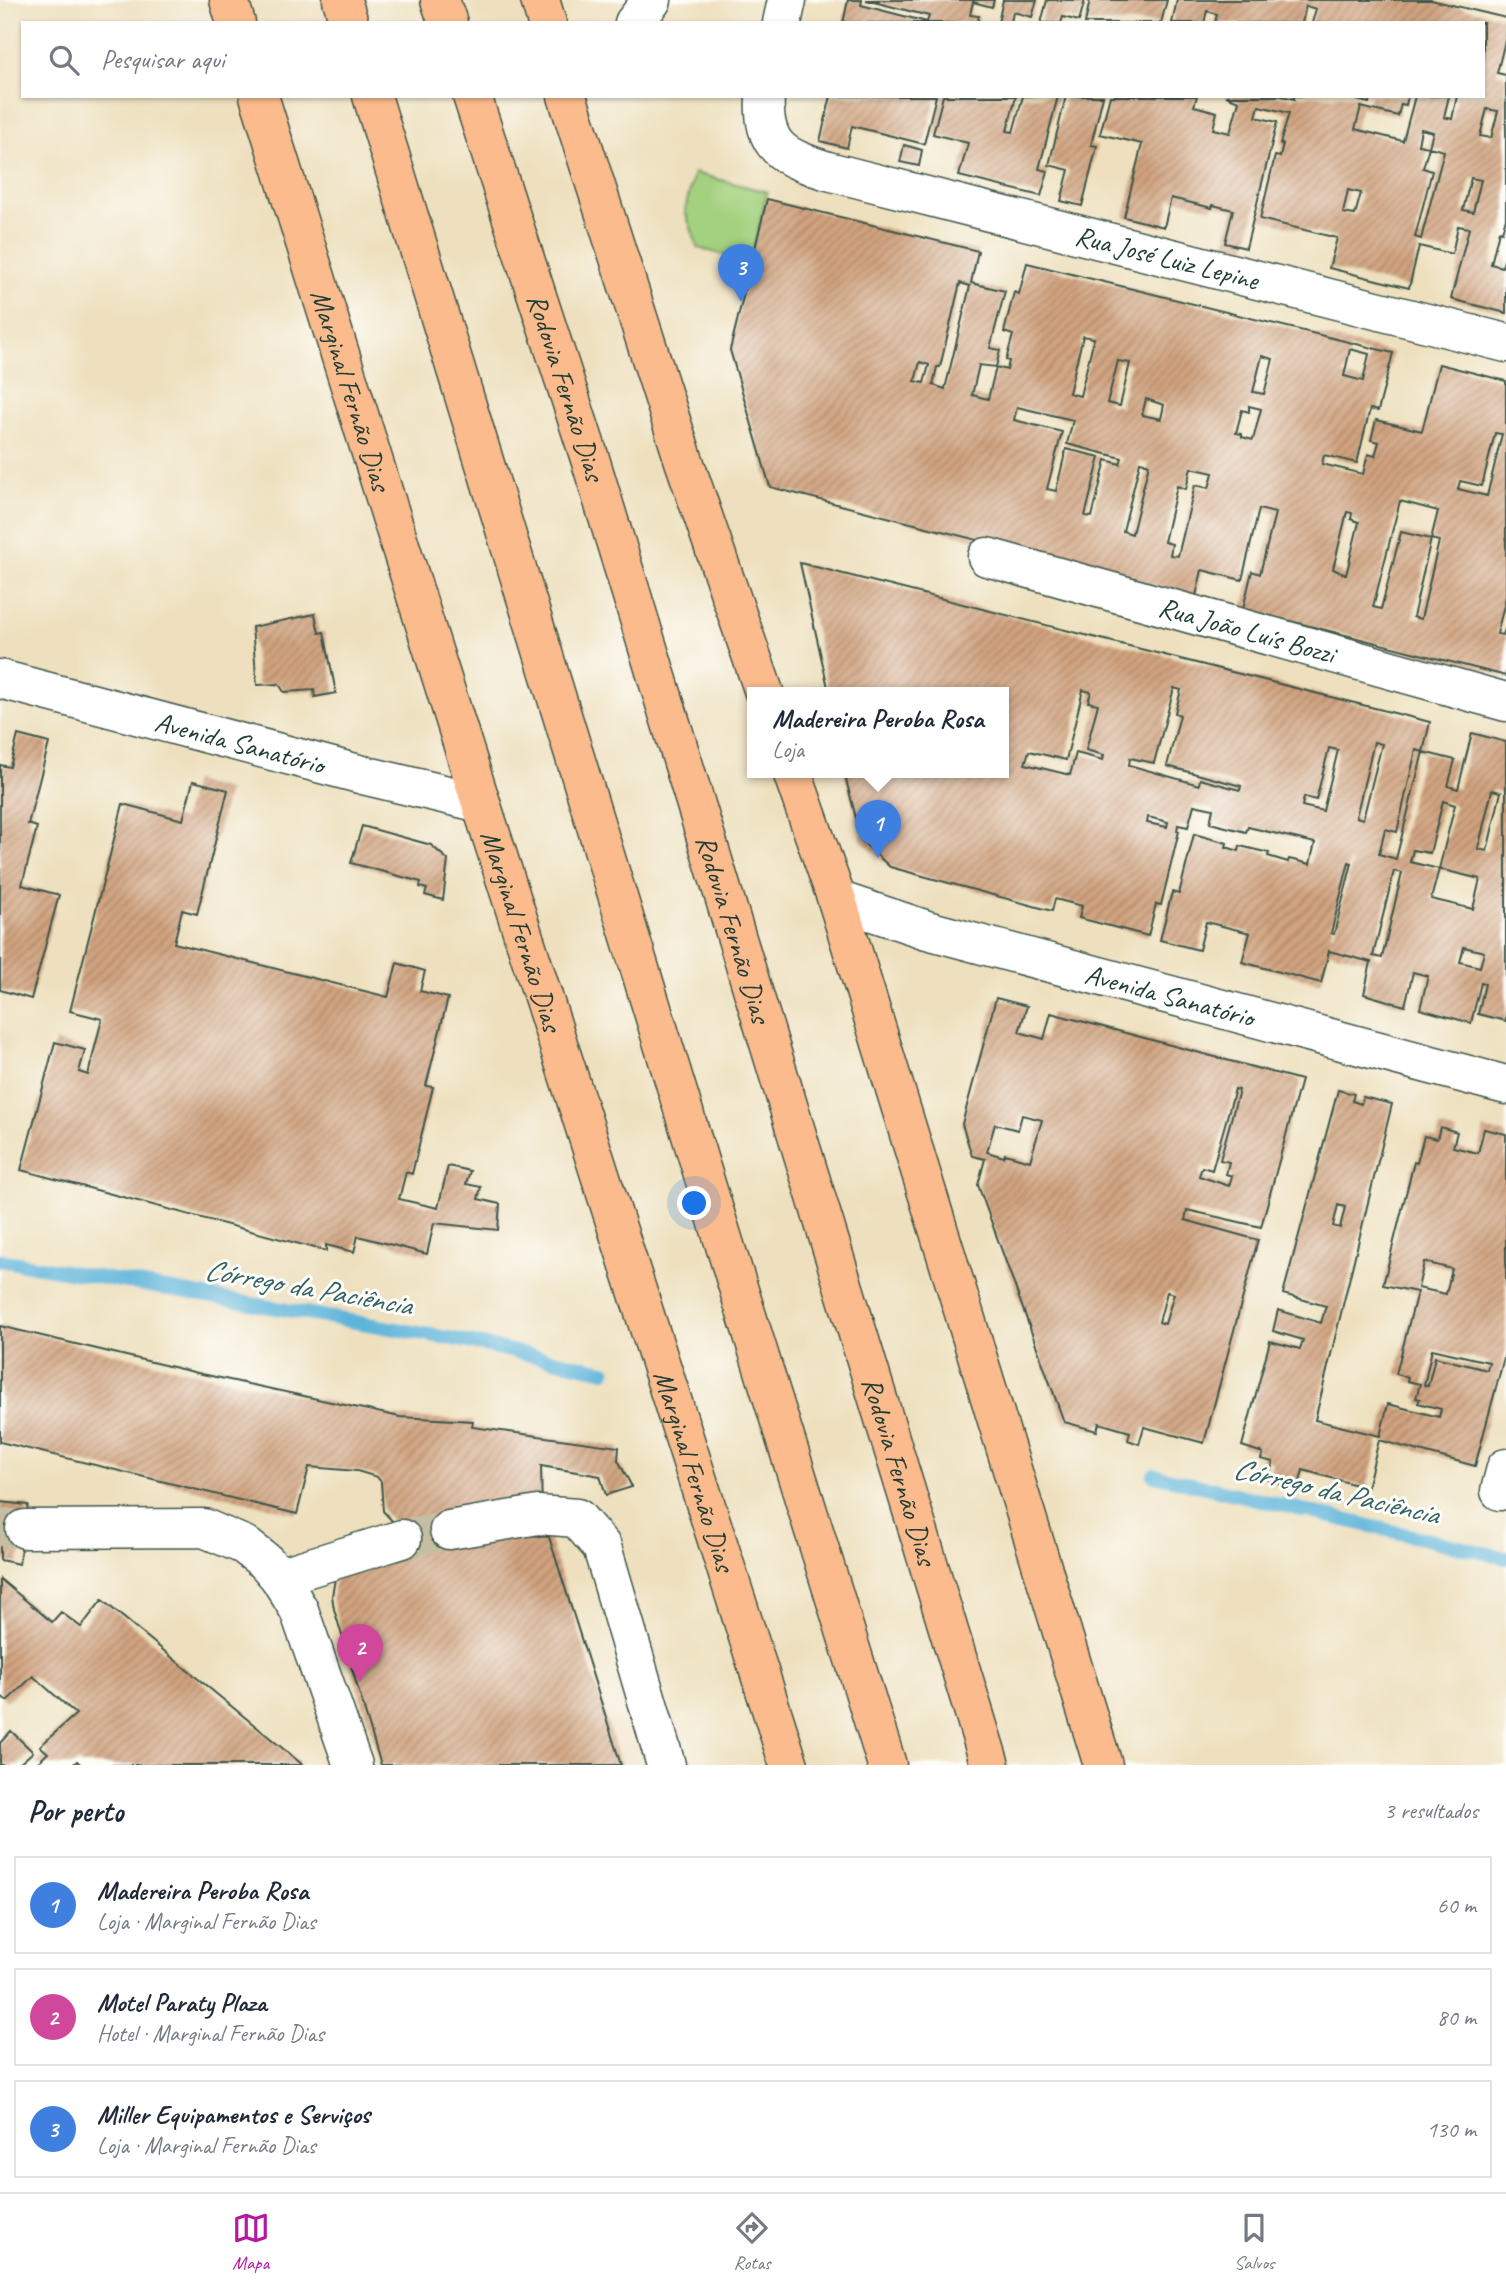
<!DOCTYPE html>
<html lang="pt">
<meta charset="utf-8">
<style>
body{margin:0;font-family:Caveat,sans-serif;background:#f2f2f3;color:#1f2937}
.you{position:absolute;left:695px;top:1204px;width:24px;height:24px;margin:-18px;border:5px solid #fff;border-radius:50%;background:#1a73e8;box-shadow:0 0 0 10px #1a73e833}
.badge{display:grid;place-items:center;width:46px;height:46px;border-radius:50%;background:#b5179e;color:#fff;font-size:23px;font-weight:700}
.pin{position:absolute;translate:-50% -58px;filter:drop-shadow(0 2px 4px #0008)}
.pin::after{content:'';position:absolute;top:37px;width:24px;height:21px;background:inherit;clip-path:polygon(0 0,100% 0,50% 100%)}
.popup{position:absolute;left:747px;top:687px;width:262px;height:91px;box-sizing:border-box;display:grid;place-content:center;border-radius:0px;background:#fff;filter:drop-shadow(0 2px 5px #0005);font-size:23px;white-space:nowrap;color:#747a83}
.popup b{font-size:26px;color:#1f2937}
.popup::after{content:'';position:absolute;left:50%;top:100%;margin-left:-14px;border:14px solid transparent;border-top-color:#fff}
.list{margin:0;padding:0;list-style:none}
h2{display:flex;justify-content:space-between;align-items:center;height:91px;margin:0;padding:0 28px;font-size:30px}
h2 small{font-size:23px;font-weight:400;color:#747a83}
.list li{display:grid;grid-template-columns:46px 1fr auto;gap:21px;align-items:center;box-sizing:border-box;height:98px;margin:0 14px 14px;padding:0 14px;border:2px solid #e0e1e3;border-radius:0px}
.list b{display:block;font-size:26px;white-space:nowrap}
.list p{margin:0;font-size:23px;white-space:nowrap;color:#747a83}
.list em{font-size:23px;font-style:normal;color:#747a83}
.icon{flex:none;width:38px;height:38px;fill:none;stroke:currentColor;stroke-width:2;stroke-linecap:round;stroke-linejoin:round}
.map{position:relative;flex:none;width:1506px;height:1765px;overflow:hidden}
.search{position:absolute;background:#fff;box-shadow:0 2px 5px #0004;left:21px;right:21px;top:21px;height:77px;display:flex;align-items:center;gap:18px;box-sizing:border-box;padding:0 24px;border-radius:0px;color:#747a83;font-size:26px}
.sheet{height:427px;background:#fff}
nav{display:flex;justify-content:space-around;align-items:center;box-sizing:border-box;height:98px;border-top:2px solid #e0e1e3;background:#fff;font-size:19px;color:#747a83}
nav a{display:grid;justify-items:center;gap:4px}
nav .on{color:#b5179e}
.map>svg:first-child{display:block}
.park{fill:#a4d17f;stroke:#62875a;stroke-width:2}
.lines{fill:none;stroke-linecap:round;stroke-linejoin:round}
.stream{stroke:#5db4da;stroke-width:14}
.building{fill:url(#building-hatch);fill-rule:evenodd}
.minor-tunnel{stroke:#c5bfa2;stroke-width:38;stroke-dasharray:38 19;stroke-linecap:butt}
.minor-casing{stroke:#3e5549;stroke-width:41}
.highway-casing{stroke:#3e5549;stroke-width:41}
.minor{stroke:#fff;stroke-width:38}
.highway{stroke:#fbbb8d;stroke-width:38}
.labels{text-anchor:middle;stroke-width:6;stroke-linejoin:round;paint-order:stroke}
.street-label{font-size:28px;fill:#1f3d34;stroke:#fdfcf7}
.water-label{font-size:30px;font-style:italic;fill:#326166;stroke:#fdfcf7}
</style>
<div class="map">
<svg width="1506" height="1765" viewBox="0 0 1506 1765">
<defs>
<pattern id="building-hatch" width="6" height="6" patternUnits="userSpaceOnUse" patternTransform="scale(1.75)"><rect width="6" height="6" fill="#d1a37f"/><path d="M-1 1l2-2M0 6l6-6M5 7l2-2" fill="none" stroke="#a98669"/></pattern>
</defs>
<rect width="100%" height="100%" fill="#fdfcf7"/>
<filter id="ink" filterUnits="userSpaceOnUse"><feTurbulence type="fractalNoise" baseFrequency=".0143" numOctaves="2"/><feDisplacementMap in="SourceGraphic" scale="14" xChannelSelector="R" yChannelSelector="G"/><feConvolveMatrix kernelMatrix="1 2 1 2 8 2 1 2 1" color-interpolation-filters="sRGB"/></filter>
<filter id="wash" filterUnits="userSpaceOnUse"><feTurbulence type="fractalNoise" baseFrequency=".00686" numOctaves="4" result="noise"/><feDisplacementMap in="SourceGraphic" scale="28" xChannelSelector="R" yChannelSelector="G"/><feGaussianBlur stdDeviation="1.57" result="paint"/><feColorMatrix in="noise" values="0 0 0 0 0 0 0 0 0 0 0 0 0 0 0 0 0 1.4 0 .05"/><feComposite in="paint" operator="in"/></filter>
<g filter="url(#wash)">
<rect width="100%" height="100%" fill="#eee0be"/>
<path class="park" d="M694,173l73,19 -17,70 -52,-14 -13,-37z"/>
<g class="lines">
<path class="stream" d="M0,1260l459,80 146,31
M1154,1475l352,83"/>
</g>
<g id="blocks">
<path class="building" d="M848,0h14l-1,5 66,17 2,-6 -63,-16h128l-2,7 -19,-5 -3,13 9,1 -2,7h-134z
M1003,0h34l-5,17 -19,-5 -2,11h-13z
M1047,0h38l-6,21 -16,-4 -2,6h-20z
M1090,0h77l-6,23h-76z
M1177,0h254l75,18v19l-9,36 9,2v143l-4,14 -3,-1 -8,33 11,3 4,-13v59l-55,-14 18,-71 -11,-2 -6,28 -33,-8 -10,42 -80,-20 8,-30 -77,-19 15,-63 5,1 3,-13h-3l9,-31 -30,-7 -3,11 21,5 -31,126 -21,-5 8,-33 -20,-5 -1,3 -41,-10 -7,29 -40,-10 18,-73 -42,-10 10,-38h87l-3,10 23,6 -4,17 17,4 9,-32 -13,-5h56l12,3v-3h64l-1,4 12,3 1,-7h38l-2,9 -5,-1 -3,12 -37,-9 -6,22 48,12 12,-45h34l-5,21 8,2 5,-23h26v-73h-171l4,-14 -10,-3 -4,17h-87l2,-9 -10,-3 -3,12h-32zM1487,109l11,2 -7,27 -11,-2zM1421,129l12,3 -4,15 15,4 -23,88 -6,-2 17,-66 -9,-3 6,-21 -11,-2zM1471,178l10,2 -8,32 -10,-2zM1348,190l13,3 -6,22 -12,-2z
M831,96h105l-12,48 -72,-18 -5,22 -27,-7z
M943,96h73l-9,35 6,1 10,-36h35l-19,73 9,2 -7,25 -82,-20 9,-33 -35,-9z
M1066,96h37l-12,49 6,1 -15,60 -21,-5 8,-31 -20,-5z
M904,145l18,5 -3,16 -19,-4z
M767,199l211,52 -7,32 34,8 -15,57 10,2 -4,17 -17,-2 -7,30 16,4 8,-32 11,3 2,-9 -3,-1 7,-25 -9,-3 10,-40 5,2 8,-31 366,90 -15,58 -8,-2 -13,54 -33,-8 -2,9 41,10 5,-20 7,2 4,-14 -8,-2 5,-20 46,11 17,-67 67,17v216l-9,37 6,1 3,-8v49l-263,-67 9,-38 8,3 15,-61 -16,-4 -17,71 -40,-10 -6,26 -426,-109 -40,-137zM960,283l10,3 -25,103 -12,-4 4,-18h3zM1083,336l11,2 -14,58 -11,-3zM1350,349l19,5 -6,27 -19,-5zM1262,356l11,3 -9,35 -11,-2zM1118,361l12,2 -10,43 -13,-3zM920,362l9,3 -5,18 -9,-2zM1146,399l18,6 -3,14 -19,-4zM1249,406l12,3 -8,31 -11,-3v-3l-6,-1 6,-23 7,2zM1017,407l56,13 -6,24 55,14 -2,6 -14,-4 -14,57 -7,-1 15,-59 -34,-8 -10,42 -9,-2 15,-57 -48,-12zM1495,433l7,1 -15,62 -29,-7 2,-8 22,5zM1140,462l9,2 -17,70 -9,-3zM1191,468l22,5 -4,15 -14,-3 -17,71 -8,-1 2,-11 -8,-2 13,-56 9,3zM1400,501l38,10 -7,28 -30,-7 -20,77 -8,-2zM1347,512l5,1 -1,6 8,3 -13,53 -13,-6zM1431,539l8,2 -18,78 -8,-2z
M800,563l630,159 -7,30 32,8 -7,26 10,3 14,-56 34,9v279l-28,-7 7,-30 -4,-1 -10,40 -51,-14 8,-33 -15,-4 -8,34 -41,-12 7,-32 -42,-11 -8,32 -79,-21 8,-29 -44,-11 -7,28 -39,-10 12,-48 7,2 15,-60 33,9 -1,4 13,4 1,-5 29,7 -1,3 20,6 1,-3 21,5 5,-21 -67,-16 -2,5 -36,-9 3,-14 -19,-4 -6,22 -10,-2 -1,6h2l-18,74 -5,-1 -8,32 -69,-18 3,-12 -27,-7 -3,12 -162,-44 -28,-26 -18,-69h160v-80h-175zM1174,688l7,2 -6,23 5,2 -13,51 74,20 -1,4 -40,-11 -1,6 -70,-20 1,-7 24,5zM1083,690l8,2 -3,10 10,2 -12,46 18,5 -1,5 -27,-7 -6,22 -45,-11 4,-13 37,9zM1374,742l8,2 -19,75 -7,-2zM1329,748l9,2 -15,61 -21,-5 2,-9 12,3zM1416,750l7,2 -27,107 -17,-5 6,-25 12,3zM1492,790l9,2 -14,59 -9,-2zM1443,801l12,4 -16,64 41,10 -7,30 -42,-10 8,-30 -29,-7 3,-12 17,3zM1148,817l20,5 -1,5 -20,-4zM1349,862l3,1 -18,71 -3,-1zM1394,871l8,2 -20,85 -9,-2zM1464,947l20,5 -4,15 -20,-5z
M315,614l4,19 5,-1 12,61 -21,4 -1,-7 -30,2 -5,-8 -22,1 -5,-58z
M18,735l31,8 -21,81 9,3 -15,58 37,10 -28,104 -31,-9v-225l10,2z
M193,781l35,9 -31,124 -15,-4 -8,33 214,54 9,-34 28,8 -5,20 28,7 -22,88 7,1 -21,87 -6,-2 -7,27 39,9 10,-42 22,5 -4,13 15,3 -3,12 22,5 -2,26 -64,-7 -7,31 -69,-18 -4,16 -28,-7v6l-305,-81 34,-128 30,8 -6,22 9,3 14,-56 -32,-8 53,-207 60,16z
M362,826l69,19 17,15 -5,40 -18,-5 2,-6 -7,-2 1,-5 -70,-19z
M996,998l31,8 -8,26 25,7 7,-26 250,67 -40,147 -74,-17 -2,10 73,20 -54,203 -60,-16 -5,17 -11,-4 2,-8 -31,-9 -2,8 -33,-9 -86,-237 7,-26 -13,-3 -10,-32zM1235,1089l4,1 -19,70 9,2 -3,12 6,2 -3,10 -30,-10 3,-9 10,3zM1022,1115l20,5 -12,41 -25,-7 -1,3 -17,-5 8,-28 23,6zM1167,1292l7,2 -9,30 -6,-2z
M1338,1090l16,4 -2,7 9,3 2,-7 29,7 -77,316 65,16 8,-32 51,13 2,-8 -23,-6 2,-4 -4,-1 4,-14 -13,-3 1,-4 -12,-3 21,-82 -34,-7 31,-123 3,1 7,-27 13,3 3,-12 17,5 -4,15 25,6 6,-24 22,5v216l-31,116 -96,-26 -12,48 -64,-18 -5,20 -30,-10 5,-18 -12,-3 2,-6 -21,-7 28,-105 30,8 3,-9 -30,-9 5,-21 43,13 5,-17 -43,-12zM1338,1205l7,2 -5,21 -7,-2zM1424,1262l28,7 -6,25 -28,-6zM1432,1349l57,13 -2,8 -52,-13 -7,29 -4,-1z
M0,1326l202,48 198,43 73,4 -1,6 147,20 -1,13 14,27 -26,8 -6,-19 -59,-10 1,46 -14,23 21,2 72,228h-240l-47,-156 -2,-13 4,-23 59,-49 -12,-13 -2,-29 -4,-5 -20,-6 -48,-4 -12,47 -297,-72z
M0,1502l28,3 -9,59 -19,-4z
M0,1579l52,43 9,-10 20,15 21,-27 201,165h-222l-4,-4 -4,4h-38l13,-12 -8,-7 36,-32 -43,-38 -26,25 -7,-6z
M11,1731l22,21 -15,13h-18v-22z"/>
</g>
</g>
<g filter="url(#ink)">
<use href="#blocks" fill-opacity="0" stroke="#3e5549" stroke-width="2"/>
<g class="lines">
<path class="minor-tunnel" d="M0,1527l25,2
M402,1539l47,-9"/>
<defs>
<g id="minor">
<path d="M634,23l18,-23"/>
<path d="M782,23l5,-23"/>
<path id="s1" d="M765,96c-3,53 19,61 63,75l678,172"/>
<path id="s2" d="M987,557l519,145"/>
<path id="s3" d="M0,679l363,96 118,28"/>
<path id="s4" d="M837,900l90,30 579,155"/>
<path d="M1500,1491l6,-23"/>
<path d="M25,1529l179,-1 40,17 22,17 13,15 20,33 54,155"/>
<path d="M449,1530l89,-15 39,3 25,29 64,218"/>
<path d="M279,1577l123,-38"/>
</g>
<g id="highway">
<path d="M229,0l7,23"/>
<path d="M342,0l7,23"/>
<path d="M440,0l8,23"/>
<path d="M540,0l7,23"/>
<path id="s5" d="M259,96l222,707 308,962"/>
<path d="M372,96c173,556 339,1114 515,1669"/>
<path id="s6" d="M472,96l119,366 399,1303"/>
<path d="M567,96l117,365 80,231"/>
<path d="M792,772l45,128 266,865"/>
</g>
</defs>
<use href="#minor" class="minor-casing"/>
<use href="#highway" class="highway-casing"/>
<use href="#minor" class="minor"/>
<use href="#highway" class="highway"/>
</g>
</g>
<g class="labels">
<g class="street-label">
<text dy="10" stroke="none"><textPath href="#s1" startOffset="460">Rua José Luiz Lepine</textPath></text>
<text dy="10" stroke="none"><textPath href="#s6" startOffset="306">Rodovia Fernão Dias</textPath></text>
<text dy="10" stroke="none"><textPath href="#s5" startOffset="308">Marginal Fernão Dias</textPath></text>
<text dy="10" stroke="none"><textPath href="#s2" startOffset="270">Rua João Luís Bozzi</textPath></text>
<text dy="10" stroke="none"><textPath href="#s3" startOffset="248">Avenida Sanatório</textPath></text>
<text dy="10" stroke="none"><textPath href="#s6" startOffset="873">Rodovia Fernão Dias</textPath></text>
<text dy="10" stroke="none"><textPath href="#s5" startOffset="875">Marginal Fernão Dias</textPath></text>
<text dy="10" stroke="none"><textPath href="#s4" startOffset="346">Avenida Sanatório</textPath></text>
<text dy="10" stroke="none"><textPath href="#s5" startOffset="1442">Marginal Fernão Dias</textPath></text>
<text dy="10" stroke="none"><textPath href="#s6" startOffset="1440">Rodovia Fernão Dias</textPath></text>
</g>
<g class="water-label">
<text transform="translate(308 1287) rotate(10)" y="10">Córrego da Paciência</text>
<text transform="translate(1336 1491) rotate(13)" y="10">Córrego da Paciência</text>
</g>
</g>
</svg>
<div class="you"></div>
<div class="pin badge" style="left:878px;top:858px;background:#3f7fe0">1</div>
<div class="popup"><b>Madereira Peroba Rosa</b>Loja</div>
<div class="pin badge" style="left:360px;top:1682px;background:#d1479c">2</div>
<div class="pin badge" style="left:741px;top:302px;background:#3f7fe0">3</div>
<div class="search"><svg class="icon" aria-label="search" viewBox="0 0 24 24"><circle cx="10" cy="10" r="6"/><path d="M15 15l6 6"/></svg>Pesquisar aqui</div>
</div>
<section class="sheet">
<h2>Por perto<small>3 resultados</small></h2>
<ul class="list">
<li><span class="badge" style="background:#3f7fe0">1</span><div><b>Madereira Peroba Rosa</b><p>Loja · Marginal Fernão Dias</p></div><em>60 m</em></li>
<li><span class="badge" style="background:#d1479c">2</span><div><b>Motel Paraty Plaza</b><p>Hotel · Marginal Fernão Dias</p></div><em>80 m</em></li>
<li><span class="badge" style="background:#3f7fe0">3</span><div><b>Miller Equipamentos e Serviços</b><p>Loja · Marginal Fernão Dias</p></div><em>130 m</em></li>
</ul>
</section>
<nav>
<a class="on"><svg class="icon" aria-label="map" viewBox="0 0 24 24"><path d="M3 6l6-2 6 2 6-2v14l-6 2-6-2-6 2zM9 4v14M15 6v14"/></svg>Mapa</a>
<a><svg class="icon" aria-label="directions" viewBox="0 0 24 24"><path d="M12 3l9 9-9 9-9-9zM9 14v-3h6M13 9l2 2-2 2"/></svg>Rotas</a>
<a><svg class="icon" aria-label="saved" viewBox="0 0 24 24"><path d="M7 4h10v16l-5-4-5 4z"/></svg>Salvos</a>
</nav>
